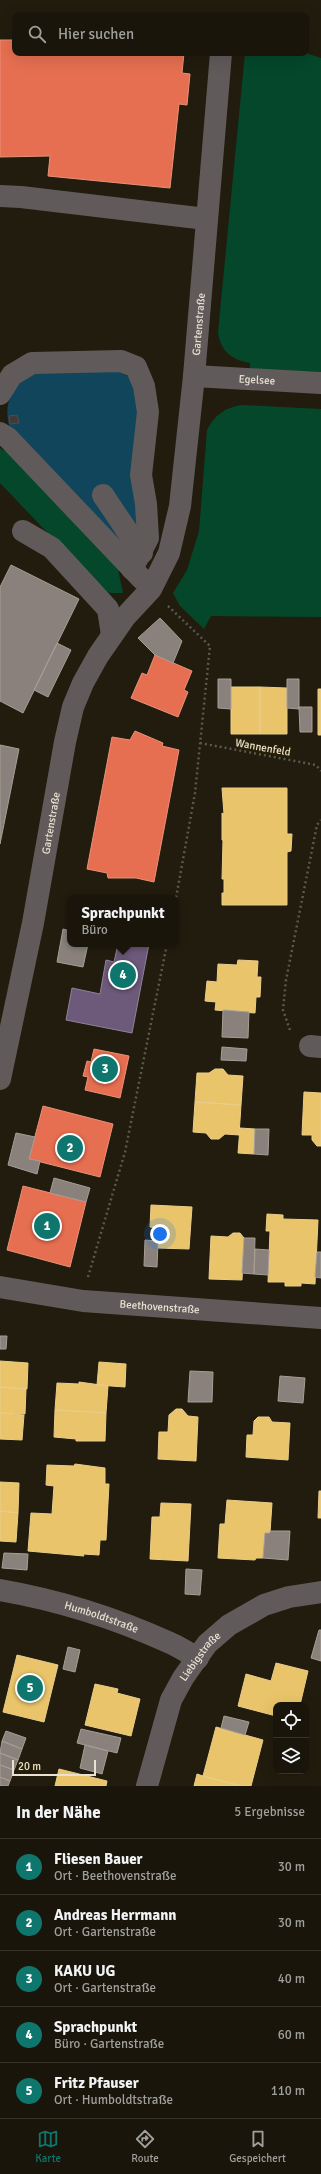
<!DOCTYPE html>
<html lang="de">
<meta charset="utf-8">
<style>
body{margin:0;font-family:Signika,sans-serif;background:#221e13;color:#f1f3f6}
.controls{position:absolute;right:12px;bottom:12px;display:grid;overflow:hidden;border-radius:8px;box-shadow:0 4px 16px #0002}
.controls button{width:36px;height:36px;display:grid;place-items:center;padding:0;border:0;border-bottom:1px solid #37342b;background:#19150a;color:#f1f3f6;font:20px sans-serif}
.scale{position:absolute;left:12px;bottom:10px;width:84px;box-sizing:border-box;padding-left:4px;border:2px solid #e9e2d3;border-top:0;font-size:11px;line-height:14px;white-space:nowrap;color:#e9e2d3;-webkit-text-stroke:3px #291f05;paint-order:stroke}
.you{position:absolute;left:160px;top:1234px;width:14px;height:14px;margin:-10px;border:3px solid #fff;border-radius:50%;background:#1a73e8;box-shadow:0 0 0 6px #1a73e833}
.badge{display:grid;place-items:center;width:26px;height:26px;border-radius:50%;background:#0f766e;color:#fff;font-size:13px;font-weight:700}
.pin{position:absolute;translate:-50% -50%;border:2px solid #fff;box-shadow:0 1px 4px #0006}
.popup{position:absolute;left:67px;top:895px;width:112px;height:52px;box-sizing:border-box;display:grid;place-content:center;border-radius:8px;background:#19150a;filter:drop-shadow(0 1px 3px #0005);font-size:13px;white-space:nowrap;color:#9f9f9c}
.popup b{font-size:15px;color:#f1f3f6}
.popup::after{content:'';position:absolute;left:50%;top:100%;margin-left:-8px;border:8px solid transparent;border-top-color:#19150a}
.list{margin:0;padding:0;list-style:none}
h2{display:flex;justify-content:space-between;align-items:center;height:52px;margin:0;padding:0 16px;font-size:17px}
h2 small{font-size:13px;font-weight:400;color:#9f9f9c}
.list li{display:grid;grid-template-columns:26px 1fr auto;gap:12px;align-items:center;box-sizing:border-box;height:56px;padding:0 16px;border-top:1px solid #37342b}
.list b{display:block;font-size:15px;white-space:nowrap}
.list p{margin:0;font-size:13px;white-space:nowrap;color:#9f9f9c}
.list em{font-size:13px;font-style:normal;color:#9f9f9c}
.icon{flex:none;width:22px;height:22px;fill:none;stroke:currentColor;stroke-width:2;stroke-linecap:round;stroke-linejoin:round}
.map{position:relative;flex:none;width:321px;height:1786px;overflow:hidden}
.search{position:absolute;background:#19150a;box-shadow:0 4px 16px #0002;left:12px;right:12px;top:12px;height:44px;display:flex;align-items:center;gap:10px;box-sizing:border-box;padding:0 14px;border-radius:8px;color:#9f9f9c;font-size:15px}
.sheet{height:332px;background:#19150a}
nav{display:flex;justify-content:space-around;align-items:center;box-sizing:border-box;height:56px;border-top:1px solid #37342b;background:#19150a;font-size:11px;color:#9f9f9c}
nav a{display:grid;justify-items:center;gap:2px}
nav .on{color:#0f766e}
.map>svg:first-child{display:block}
.green{fill:#04472b}
.water{fill:#11455c}
.homes{fill:#e9c46a;stroke:#e9cd8a}
.shops{fill:#e76f51;stroke:#e89278}
.offices{fill:#6d597a;stroke:#928295}
.industry{fill:#8a817c;stroke:#a69e96}
.building{fill:#403a36;stroke:#514b48}
.lines{fill:none;stroke-linecap:round;stroke-linejoin:round}
.path{stroke:#5b5752;stroke-width:2.5;stroke-dasharray:2 3;stroke-linecap:butt}
.minor{stroke:#605b5a;stroke-width:22}
.labels{text-anchor:middle;stroke-width:4;stroke-linejoin:round;paint-order:stroke}
.street-label{font-size:11px;fill:#e9e2d3;stroke:#291f05}
</style>
<div class="map">
<svg width="321" height="1786" viewBox="0 0 321 1786">
<rect width="100%" height="100%" fill="#211c0d"/>
<path class="green" d="M245,53h61l15,5v314l-71,-3v-6c-19,-3 -30,-13 -32,-31z
M242,405l79,4v208l-110,-1 -7,13 -24,-23 -7,-13 14,-23 12,-39 8,-101c7,-15 19,-23 35,-25z
M0,448l12,7 105,109 6,29h-13l-9,-4 -101,-106z"/>
<path class="water" d="M118,371l11,6 10,13 3,125 -19,31 -112,-114c-9,-28 -1,-39 18,-60z"/>
<path class="homes" d="M231,687h29v47h-29z
M260,687l27,1v46h-27z
M318,689h3v46h-3z
M222,788h65v46h5l-1,17 -4,1v53h-65v-12h2v-14h-2l1,-39h-1v-27l2,1z
M238,960l20,1 -1,16h4l-1,20h-4l-1,16 -40,-3 1,-8 -11,-1 2,-20 10,1 1,-18 19,1z
M215,1069h8l5,6 15,1 -2,29 -46,-3 2,-29h12z
M304,1092l17,1v53h-4l-5,-6v-5h-10z
M195,1102l46,3 -2,30 -14,-1 -6,5h-8l-5,-6 -13,-1z
M240,1128l15,1 -1,25 -16,-1z
M151,1205l41,2 -3,42 -31,-1v-20l-8,-1z
M267,1214l16,1v4l35,1 -3,64 -14,-1v3h-16v-4h-17l2,-51h-4z
M233,1233h7l4,5 -2,42 -33,-1 2,-43 17,1z
M0,1361l28,2 -1,26 -27,-2z
M99,1362l27,2 -1,23 -28,-2z
M79,1382l29,4 -2,27 -51,-3 2,-27 22,1z
M0,1387l26,2 -1,25 -25,-1z
M176,1409h6l6,7 10,1 -2,44 -38,-2 1,-27h9l1,-17z
M55,1410l51,3 -1,28h-29v-2l-22,-2z
M0,1413l24,2 -2,25 -22,-1z
M258,1417h11l3,5 18,1 -2,37 -42,-3 1,-22h6l1,-14z
M75,1464l30,4v16h4l-3,56h-6l-1,15 -16,-1 1,2 -56,-5 3,-38 21,1 2,-28 -8,-1 1,-20 27,1z
M0,1482l19,1 -1,30 -18,-2z
M319,1491h2v27h-3z
M227,1500l45,3 -2,30h-5l-2,25h-7l-1,2 -37,-2 2,-34h5z
M161,1503l30,1 -3,57 -38,-2 2,-42h8z
M0,1511l18,2 -2,29 -16,-1z
M17,1655l41,10 -14,57 -41,-10z
M276,1663l32,8 -8,34h-24v11l-38,-10 8,-32 25,7z
M95,1684l23,5 -1,4 23,6 -9,37 -46,-11z
M216,1727l47,13 -12,46h-10l-38,-10z
M59,1769l48,12 -1,5h-51z
M197,1774l6,2 38,10h-47z"/>
<path class="shops" d="M0,40h15v13h169l-2,20 8,1 -3,31 -8,-1 -9,84 -122,-12 2,-20 -50,1z
M155,655l37,16 -8,19 4,2 -10,25 -47,-19 11,-25 5,2z
M135,731l28,12 -1,3 17,4 -25,132 -18,-4h-28l-1,-5 -20,-4 25,-132 18,3z
M94,1049l35,7 -9,42 -35,-8 3,-13 -5,-1 4,-15 4,1z
M43,1106l70,18 -13,53 -71,-18z
M23,1186l63,16 -16,65 -63,-17z"/>
<path class="offices" d="M118,944h31l-17,89 -66,-13 6,-32 28,6 6,-34 8,2z"/>
<path class="industry" d="M11,565l68,34 -56,114 -23,-12v-114z
M160,618l22,23 -9,22 -18,-8 -17,-17z
M57,643l14,7 -23,47 -14,-7z
M218,679h13v30l-13,-1z
M287,679h12v30l-12,-1z
M299,707h13v25h-12z
M0,745l19,4 -19,95z
M63,929l7,2v13h18l-5,23 -26,-5z
M223,1010l26,2 -1,26 -26,-1z
M222,1047l25,2 -1,12 -25,-1z
M255,1129h14l-1,26 -14,-1z
M16,1133l19,4 -6,22 11,2 -3,13 -29,-9z
M54,1178l36,10 -4,14 -36,-9z
M244,1238h11l-1,36 -12,-1z
M145,1240l13,1 -1,26 -13,-1z
M255,1249l14,1 -1,25 -14,-1z
M317,1252h4v26l-6,-1z
M0,1336h7l-1,13h-6z
M190,1371l23,1 -1,30h-24z
M280,1376l25,2 -2,25 -25,-2z
M270,1531h20l-2,29 -25,-2 2,-25h5z
M4,1553l24,1 -1,16 -25,-2z
M186,1569l16,1 -2,25 -15,-1z
M319,1630h2v31l-10,-3z
M68,1647l12,3 -5,22 -12,-3z
M224,1716l25,6 -4,13 -24,-7z
M81,1729l40,9 -4,15 -40,-10z
M6,1731l20,7 -4,11 -20,-8z
M2,1741l20,8 -4,11 -18,-7z
M85,1745l23,6 -6,23 -22,-6z
M0,1753l18,7 -4,10 -14,-5z
M0,1765l14,5 -4,11 -10,-4z
M0,1777l10,4 -2,5h-8z"/>
<path class="building" d="M17,415l2,8 -9,1 -1,-8z"/>
<g class="lines">
<path class="path" d="M168,606l42,40 -15,147 -19,105
M200,743l116,22 5,6
M290,1030l-7,-20 3,-30 31,-155 4,-5
M88,1277l37,-125 42,-208"/>
<g class="minor">
<path d="M0,196l21,1 185,22"/>
<path id="s1" d="M194,376l127,7"/>
<path d="M0,394l12,-19 20,-12 89,-2 15,6 8,19 4,26 -7,63 5,29 2,34 -16,31"/>
<path d="M0,433l8,5 134,141"/>
<path d="M103,495l39,58"/>
<path d="M23,531l29,17 56,61 4,26"/>
<path d="M310,1046l11,1"/>
<path id="s2" d="M0,1079l33,-156 32,-181 8,-35 10,-24 15,-27 27,-39 26,-28 18,-36 11,-47 14,-130 27,-323"/>
<path id="s3" d="M0,1287l83,14 238,17"/>
<path id="s4" d="M0,1590c58,10 115,28 168,52 10,4 20,11 30,16"/>
<path id="s5" d="M147,1786l24,-86 12,-22 24,-34 22,-19 35,-20 25,-8 32,-5"/>
</g>
</g>
<g class="labels">
<g class="street-label">
<text dy="4" stroke="none"><textPath href="#s2" startOffset="793">Gartenstraße</textPath></text>
<text dy="4" stroke="none"><textPath href="#s1" startOffset="63">Egelsee</textPath></text>
<text transform="translate(263 747) rotate(10)" y="4">Wannenfeld</text>
<text dy="4" stroke="none"><textPath href="#s2" startOffset="261">Gartenstraße</textPath></text>
<text dy="4" stroke="none"><textPath href="#s3" startOffset="161">Beethovenstraße</textPath></text>
<text dy="4" stroke="none"><textPath href="#s4" startOffset="105">Humboldtstraße</textPath></text>
<text dy="4" stroke="none"><textPath href="#s5" startOffset="142">Liebigstraße</textPath></text>
</g>
</g>
</svg>
<div class="controls">
<button><svg class="icon" aria-label="locate" viewBox="0 0 24 24"><circle cx="12" cy="12" r="6"/><path d="M12 2v4M12 18v4M2 12h4M18 12h4"/></svg></button>
<button><svg class="icon" aria-label="layers" viewBox="0 0 24 24"><path d="M12 4l9 5-9 5-9-5zM3 14l9 5 9-5"/></svg></button>
</div>
<div class="scale">20 m</div>
<div class="you"></div>
<div class="pin badge" style="left:47px;top:1226px">1</div>
<div class="pin badge" style="left:70px;top:1148px">2</div>
<div class="pin badge" style="left:105px;top:1069px">3</div>
<div class="pin badge" style="left:123px;top:975px">4</div>
<div class="popup"><b>Sprachpunkt</b>Büro</div>
<div class="pin badge" style="left:30px;top:1688px">5</div>
<div class="search"><svg class="icon" aria-label="search" viewBox="0 0 24 24"><circle cx="10" cy="10" r="6"/><path d="M15 15l6 6"/></svg>Hier suchen</div>
</div>
<section class="sheet">
<h2>In der Nähe<small>5 Ergebnisse</small></h2>
<ul class="list">
<li><span class="badge">1</span><div><b>Fliesen Bauer</b><p>Ort · Beethovenstraße</p></div><em>30 m</em></li>
<li><span class="badge">2</span><div><b>Andreas Herrmann</b><p>Ort · Gartenstraße</p></div><em>30 m</em></li>
<li><span class="badge">3</span><div><b>KAKU UG</b><p>Ort · Gartenstraße</p></div><em>40 m</em></li>
<li><span class="badge">4</span><div><b>Sprachpunkt</b><p>Büro · Gartenstraße</p></div><em>60 m</em></li>
<li><span class="badge">5</span><div><b>Fritz Pfauser</b><p>Ort · Humboldtstraße</p></div><em>110 m</em></li>
</ul>
</section>
<nav>
<a class="on"><svg class="icon" aria-label="map" viewBox="0 0 24 24"><path d="M3 6l6-2 6 2 6-2v14l-6 2-6-2-6 2zM9 4v14M15 6v14"/></svg>Karte</a>
<a><svg class="icon" aria-label="directions" viewBox="0 0 24 24"><path d="M12 3l9 9-9 9-9-9zM9 14v-3h6M13 9l2 2-2 2"/></svg>Route</a>
<a><svg class="icon" aria-label="saved" viewBox="0 0 24 24"><path d="M7 4h10v16l-5-4-5 4z"/></svg>Gespeichert</a>
</nav>
